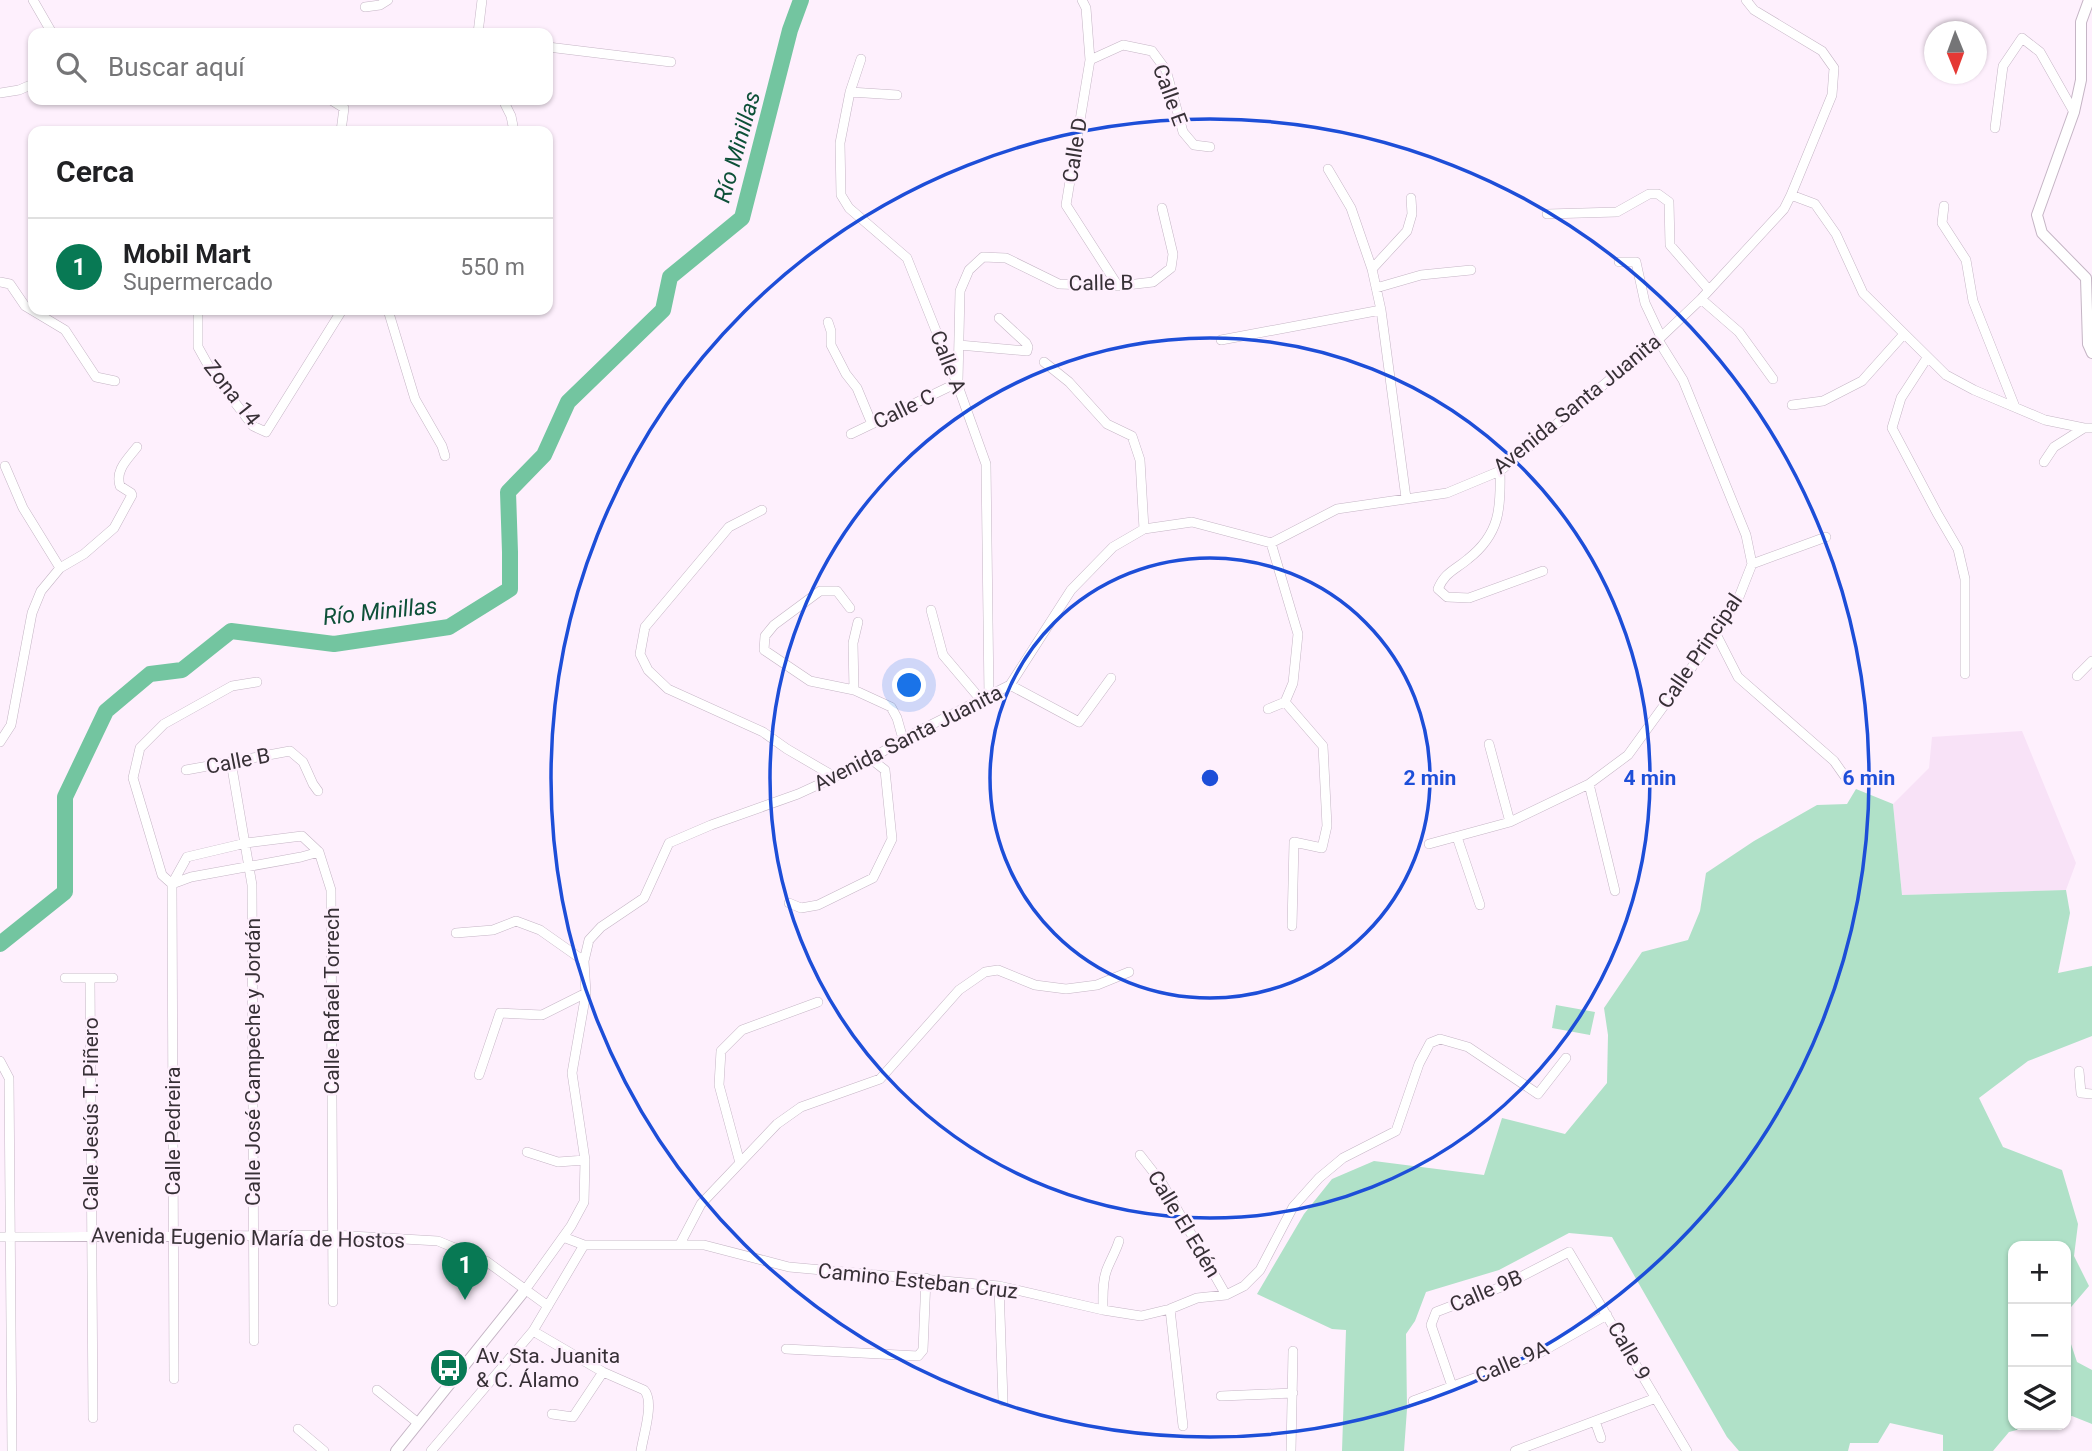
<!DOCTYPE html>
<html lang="es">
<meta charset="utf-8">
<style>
body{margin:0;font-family:Roboto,sans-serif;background:#f2f2f2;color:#202124}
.controls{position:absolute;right:21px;bottom:21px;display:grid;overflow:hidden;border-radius:14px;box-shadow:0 2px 5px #0004}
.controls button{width:63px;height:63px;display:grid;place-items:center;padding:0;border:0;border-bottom:2px solid #e0e0e0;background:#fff;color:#202124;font:35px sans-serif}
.compass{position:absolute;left:1924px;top:21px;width:63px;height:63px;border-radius:50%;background:#fff;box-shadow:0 2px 5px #0004;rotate:179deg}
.you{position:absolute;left:910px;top:686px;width:24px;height:24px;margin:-18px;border:5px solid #fff;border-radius:50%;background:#1a73e8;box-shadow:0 0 0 10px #1a73e833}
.badge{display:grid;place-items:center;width:46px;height:46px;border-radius:50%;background:#087954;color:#fff;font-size:23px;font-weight:700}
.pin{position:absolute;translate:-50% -58px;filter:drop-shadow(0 2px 4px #0008)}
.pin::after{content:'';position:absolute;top:37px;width:24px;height:21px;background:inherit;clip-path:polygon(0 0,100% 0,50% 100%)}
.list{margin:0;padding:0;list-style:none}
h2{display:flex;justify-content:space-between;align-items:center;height:91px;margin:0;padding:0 28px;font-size:30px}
h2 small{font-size:23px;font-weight:400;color:#757577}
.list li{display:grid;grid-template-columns:46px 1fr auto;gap:21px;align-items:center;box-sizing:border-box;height:98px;padding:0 28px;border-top:2px solid #e0e0e0}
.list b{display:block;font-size:26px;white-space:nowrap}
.list p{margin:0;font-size:23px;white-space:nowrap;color:#757577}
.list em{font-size:23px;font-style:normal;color:#757577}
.icon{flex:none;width:38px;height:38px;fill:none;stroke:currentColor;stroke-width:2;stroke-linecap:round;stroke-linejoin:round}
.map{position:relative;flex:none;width:2092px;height:1451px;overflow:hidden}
.search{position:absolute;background:#fff;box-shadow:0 2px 5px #0004;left:28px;top:28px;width:525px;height:77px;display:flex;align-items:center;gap:18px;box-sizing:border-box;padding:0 24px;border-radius:14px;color:#757577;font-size:26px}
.panel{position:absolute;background:#fff;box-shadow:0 2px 5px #0004;left:28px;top:126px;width:525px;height:189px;border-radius:14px}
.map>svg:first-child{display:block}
.built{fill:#f8e2f7}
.green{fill:#b0e1c8}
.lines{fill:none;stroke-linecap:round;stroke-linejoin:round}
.river{stroke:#73c5a0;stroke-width:16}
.minor-casing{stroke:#c5b5c5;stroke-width:10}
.tertiary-casing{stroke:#c5b5c5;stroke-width:12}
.minor{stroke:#fff;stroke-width:9}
.tertiary{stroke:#fff;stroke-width:10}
.ring{fill:none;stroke:#1d4ed8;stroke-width:3.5}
.labels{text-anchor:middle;stroke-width:5;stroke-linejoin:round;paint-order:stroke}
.street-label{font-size:21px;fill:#373036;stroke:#fef0fd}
.poi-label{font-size:21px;fill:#373036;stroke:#fef0fd;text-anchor:start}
.water-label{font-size:23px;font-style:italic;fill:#0d5038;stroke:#fef0fd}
.centre{fill:#1d4ed8;stroke:#fef0fd;stroke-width:3.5}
.ring-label{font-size:21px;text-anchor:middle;font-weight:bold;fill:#1d4ed8;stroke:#fef0fd;stroke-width:5;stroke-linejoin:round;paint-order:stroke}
</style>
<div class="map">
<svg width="2092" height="1451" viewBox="0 0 2092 1451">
<rect width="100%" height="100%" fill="#fef0fd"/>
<path class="built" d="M2022,731l54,132 -10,27 -164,5 -9,-91 36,-36 3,-31z"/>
<path class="green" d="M1856,789l37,15 9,91 164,-5 4,23 -12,60 34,-7v70l-64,25 -49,37 24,49 59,23 16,54 -4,32 15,30 -23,27v-67h-53v179h23l-27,7 -16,19h-50v-16l-53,-12 -12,20h-28l-2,8h-109l-12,-14 -115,-200 -43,-4 -70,37 -73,22 -11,29 -9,13 1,75 -3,42h-62l4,-121 -14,-1 -75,-35 47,-80 28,-35 42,-18 110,14 18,-57 63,16 42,-51 1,-48 -4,-27 38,-56 46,-12 12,-29 6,-38 48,-32 63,-36 30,-1z
M1556,1005l39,7 -5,23 -38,-7z
M2066,1329l11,33 15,8v54l-20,-8 -6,1z"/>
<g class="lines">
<path class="river" d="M0,944l65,-52v-95l41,-86 44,-37 32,-4 49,-39 103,13 115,-17 61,-38v-37l-2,-60 36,-37 24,-53 95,-92 7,-33 72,-59 48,-188 11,-30"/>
<defs>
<path id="minor" d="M33,0l19,33
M1082,0l4,8 4,52 -24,145 52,81
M365,7l15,-2 8,-5
M478,33l4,-33
M548,47l123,15
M861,59l-11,33 -10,51 1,52 8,13 58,50 51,128 28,78 3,233
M1090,60l33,-15 29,6 14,19 17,62 11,13 16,2
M850,92l47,3
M0,93l19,-3 14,-6
M331,100l13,8 -3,23
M503,100l8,16 3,15
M1995,128l8,-62 19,-28 18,14 34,60
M1328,169l23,39 21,61
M1791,195l24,9 21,30 27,59 83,82 28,15 71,30 39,8h8
M1944,206l-2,17 24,37 7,41 42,106
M1547,214l70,-2 32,-18h9l11,8 1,43 39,45
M1619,262h17l9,41 16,34
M0,282l10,2 15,22 40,24 31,47 19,4
M1376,288l45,-13 50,-5
M1701,299l38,33 34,47
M198,310v37l15,27 40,52 13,6 76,-122
M388,310l27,89 27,47 3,10
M828,322l3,9v14l15,29 11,14 15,36
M1221,340l160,-30
M959,345l68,6 1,-4 -2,-4 -27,-25
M1927,358l-26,40 -9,30 45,85 21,36 7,30v95
M1044,362l25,20 38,42 25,12 8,24 4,69
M958,381l2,-90 9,-21 14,-13 23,1 53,26 59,2 35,-4 18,-14 2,-14 -11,-46
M1792,405l31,-4 39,-20 42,-47
M851,434l106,-51
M2044,462l10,-15 30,-19
M5,466l18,42 37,60
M1500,471c1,37 0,63 -32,88 -13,11 -23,13 -30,30l9,8 22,1 74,-27
M1406,498l-25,-188 -9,-41 35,-38 5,-17 -1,-16
M762,510l-33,17 -84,100 -5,27 8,16 20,19 95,43 24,17 48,28
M1752,564l74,-27
M850,608l-13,-17h-17l-46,34 -9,11 -1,14 46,31 44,9 37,17 6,11 6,21
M931,610l12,45 39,46
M1716,634l22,43 96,84 12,17
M2077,676l15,-15
M1010,685l69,37 32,-44
M854,690l-1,-47 5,-21
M1285,702l38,44 4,80 -5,22 -28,-6 -2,84
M1268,709l17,-7 8,-19 5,-49 -27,-91
M0,742l11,-17 21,-112 9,-22 19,-23 24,-14 30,-26 18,-33 -1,-2 -11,-7c-5,-16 7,-26 17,-39
M1489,744l21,78
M231,762l21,123 2,456
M186,770l104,-19 13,11 10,22 5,7
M1589,784l26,107
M1457,837l23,68
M1429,844l81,-22 79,-38 39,-29 88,-121 23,-37 13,-33 -6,-29 -63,-155 -25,-40
M172,884l19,-7 110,-20 18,-5 12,38 2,412
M172,884l-10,-9 -29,-97 7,-30 24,-24 68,-38 25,-4
M789,903l12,5 17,-3 55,-27 19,-39 -7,-69 -14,-11
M456,933l37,-3 23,-9 24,9 44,31
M65,978h48
M90,978l3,440
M0,1061l9,17 3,373
M2079,1071l2,22 11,1
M479,1075l21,-62 42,2 44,-22
M527,1152l31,10 27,-2
M1140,1155l22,28 64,112
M740,1163l-21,-78 2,-34 21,-21 76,-28
M0,1237l334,-2 104,6 48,20 62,45
M563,1237l21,8h120l85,22 210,19 104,24 38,6 29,-7 27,-11 29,-3 18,-9 16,-16 33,-63 26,-29 24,-20 53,-27 23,-67 11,-21 10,-4 28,8 70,47 28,-36
M680,1244l21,-40 76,-80 24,-17 79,-28 79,-89 26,-18 13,-2 37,15 31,4 31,-4 32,-13
M999,1286l4,115
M525,1290l46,-64 13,-24 1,-42 -13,-87 14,-80 -2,-32 5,-21 12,-13 43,-29 25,-55 42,-18 87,-31 37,-17 36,-18 32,-20 107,-54 61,-95 42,-43 31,-18 48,-7 79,21 66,-34 110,-16 53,-22 161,-134 40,-38 83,-90 7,-14 41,-100 2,-27 -12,-17 -68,-41 -8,-10
M1170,1309l13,117
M1103,1310c0,-13 -1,-29 4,-41 4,-10 9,-18 12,-28
M533,1331l70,41 41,18c11,11 -1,46 -3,61
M786,1349l132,7 5,-6 3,-72
M174,1379l-2,-495 15,-27 59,-14 56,-7 17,16
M1452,1386l-21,-61 5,-13 65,-25 68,-35 118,199
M377,1390l41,33
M1221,1396l72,-3
M1413,1401l123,-46 71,-40
M552,1414l21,3 30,-45
M1595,1421l6,17
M298,1429l26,22
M431,1451l102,-120 51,-86
M1291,1451l2,-100
M1515,1451l141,-53"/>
<path id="tertiary" d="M2089,0l-8,22v58l-7,32 -37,103 5,18 44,45 2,66 4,9
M396,1451l129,-161"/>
</defs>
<use href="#minor" class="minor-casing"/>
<use href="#tertiary" class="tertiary-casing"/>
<use href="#minor" class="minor"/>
<use href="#tertiary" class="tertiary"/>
</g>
<g class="ring">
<circle cx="1210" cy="778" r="220"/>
<circle cx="1210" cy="778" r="440"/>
<circle cx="1210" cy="778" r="659"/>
</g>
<defs>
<symbol id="bus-disc" viewBox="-11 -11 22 22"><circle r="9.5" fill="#087954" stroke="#fef0fd"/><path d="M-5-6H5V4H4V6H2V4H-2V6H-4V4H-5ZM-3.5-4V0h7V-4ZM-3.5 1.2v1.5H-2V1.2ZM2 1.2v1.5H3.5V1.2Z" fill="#fff"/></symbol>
</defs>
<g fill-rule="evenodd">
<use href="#bus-disc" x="427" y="1346" width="44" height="44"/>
</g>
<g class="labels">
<g class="street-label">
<text transform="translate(1170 95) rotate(70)" y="7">Calle E</text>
<text transform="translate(1075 150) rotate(-81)" y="7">Calle D</text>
<text transform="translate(1101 283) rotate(-1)" y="7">Calle B</text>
<text transform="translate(948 362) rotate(69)" y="7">Calle A</text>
<text transform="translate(232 393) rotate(52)" y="7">Zona 14</text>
<text transform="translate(1577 404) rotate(-39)" y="7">Avenida Santa Juanita</text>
<text transform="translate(904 409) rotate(-26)" y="7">Calle C</text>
<text transform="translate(1700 651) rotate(-56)" y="7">Calle Principal</text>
<text transform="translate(908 738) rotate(-27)" y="7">Avenida Santa Juanita</text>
<text transform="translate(238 761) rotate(-11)" y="7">Calle B</text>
<text transform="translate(332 1001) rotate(-90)" y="7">Calle Rafael Torrech</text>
<text transform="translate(253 1062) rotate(-90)" y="7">Calle José Campeche y Jordán</text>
<text transform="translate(91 1114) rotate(-90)" y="7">Calle Jesús T. Piñero</text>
<text transform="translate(173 1131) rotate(-90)" y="7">Calle Pedreira</text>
<text transform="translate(1184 1224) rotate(59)" y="7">Calle El Edén</text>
<text transform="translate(248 1238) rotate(1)" y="7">Avenida Eugenio María de Hostos</text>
<text transform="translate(918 1281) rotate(6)" y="7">Camino Esteban Cruz</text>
<text transform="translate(1486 1291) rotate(-23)" y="7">Calle 9B</text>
<text transform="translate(1629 1351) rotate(60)" y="7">Calle 9</text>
<text transform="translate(1512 1362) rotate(-23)" y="7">Calle 9A</text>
</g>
<g class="poi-label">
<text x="476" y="1363">Av. Sta. Juanita<tspan x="476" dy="24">&amp; C. Álamo</tspan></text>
</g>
<g class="water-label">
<text transform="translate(737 147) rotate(-74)" y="8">Río Minillas</text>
<text transform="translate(380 611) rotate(-6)" y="8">Río Minillas</text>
</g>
</g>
<circle cx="1210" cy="778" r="10" class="centre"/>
<g class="ring-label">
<text x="1430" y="785">2 min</text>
<text x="1650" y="785">4 min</text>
<text x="1869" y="785">6 min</text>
</g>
</svg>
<div class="controls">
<button>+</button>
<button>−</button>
<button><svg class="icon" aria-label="layers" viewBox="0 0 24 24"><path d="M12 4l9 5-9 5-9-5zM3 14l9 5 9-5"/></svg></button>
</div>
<svg class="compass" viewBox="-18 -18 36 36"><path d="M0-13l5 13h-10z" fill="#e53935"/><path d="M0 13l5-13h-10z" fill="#757577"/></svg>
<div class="you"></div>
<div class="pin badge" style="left:465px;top:1300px">1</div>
<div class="search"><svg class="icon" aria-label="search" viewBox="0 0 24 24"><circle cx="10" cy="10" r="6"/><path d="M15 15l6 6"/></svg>Buscar aquí</div>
<section class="panel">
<h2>Cerca<small></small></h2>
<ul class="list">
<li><span class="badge">1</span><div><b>Mobil Mart</b><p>Supermercado</p></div><em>550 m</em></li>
</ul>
</section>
</div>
